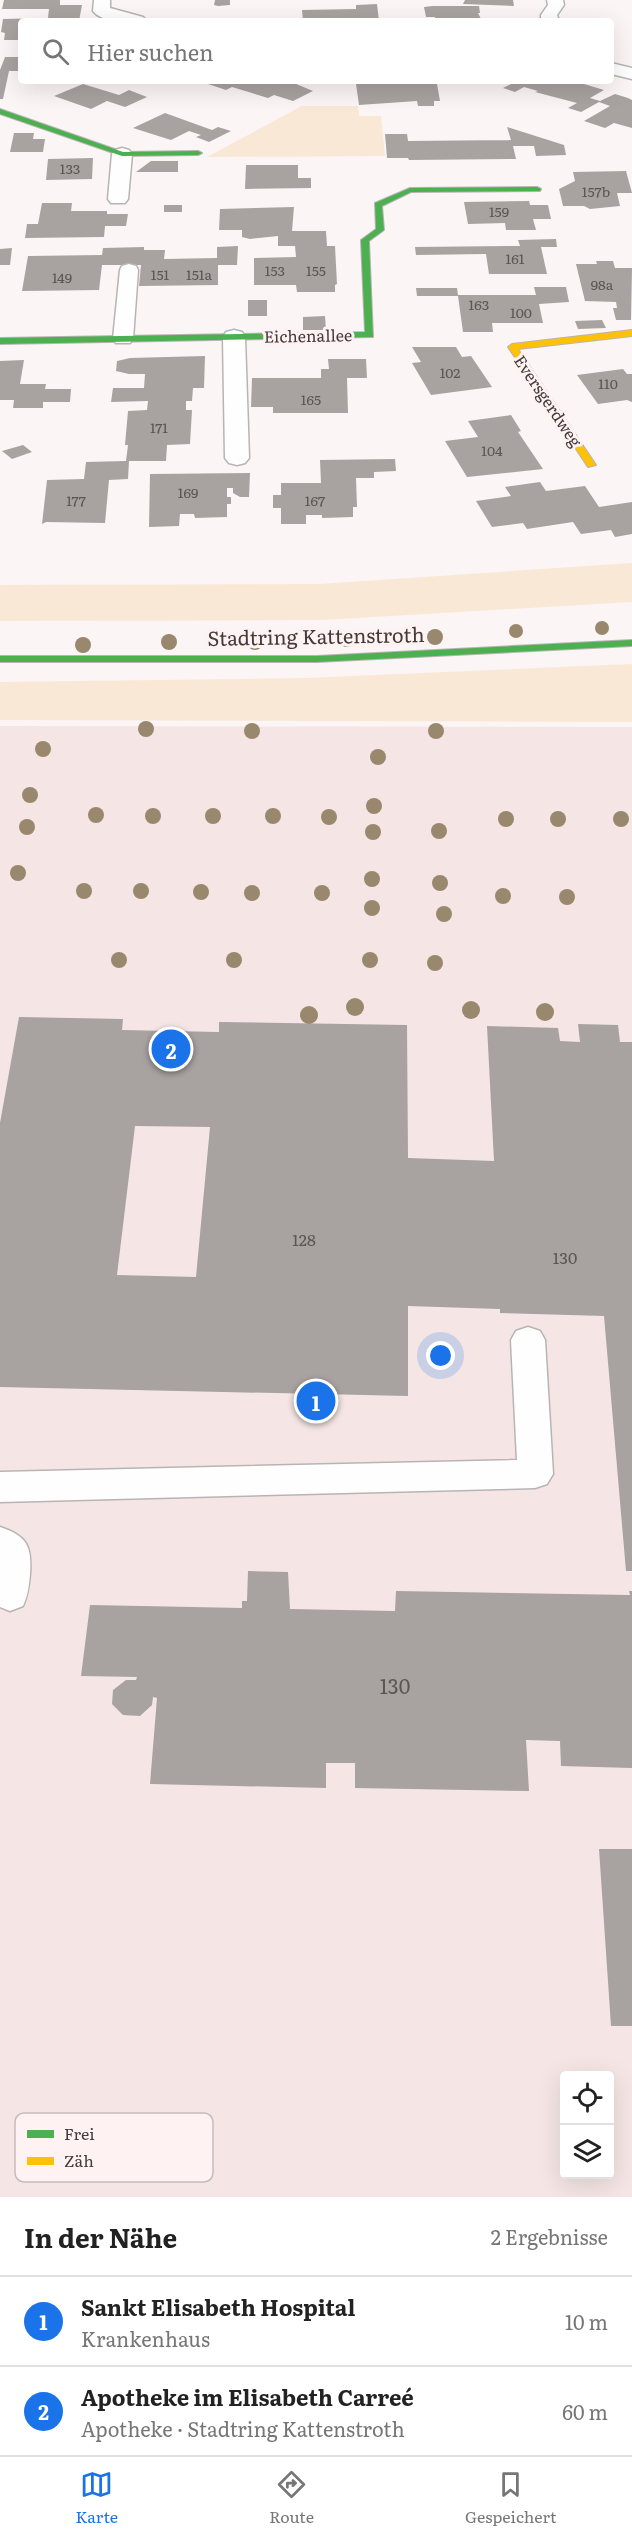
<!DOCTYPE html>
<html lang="de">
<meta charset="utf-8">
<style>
body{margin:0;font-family:Literata,serif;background:#f6f6f6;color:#222}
.controls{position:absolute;right:18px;bottom:18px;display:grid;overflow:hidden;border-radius:6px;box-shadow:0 6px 24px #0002}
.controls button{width:54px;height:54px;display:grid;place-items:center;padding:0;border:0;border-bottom:2px solid #e0e0e0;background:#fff;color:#222;font:30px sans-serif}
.you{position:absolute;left:441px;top:1356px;width:21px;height:21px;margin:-15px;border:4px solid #fff;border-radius:50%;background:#1a73e8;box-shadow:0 0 0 9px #1a73e833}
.badge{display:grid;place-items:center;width:39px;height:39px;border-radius:50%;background:#1a73e8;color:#fff;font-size:20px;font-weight:700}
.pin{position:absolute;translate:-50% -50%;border:3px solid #fff;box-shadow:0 2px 6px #0006}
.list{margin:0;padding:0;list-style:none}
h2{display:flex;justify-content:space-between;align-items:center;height:78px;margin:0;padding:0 24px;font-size:26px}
h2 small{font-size:20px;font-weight:400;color:#767676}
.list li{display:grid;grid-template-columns:39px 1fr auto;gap:18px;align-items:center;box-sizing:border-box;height:90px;padding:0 24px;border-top:2px solid #e0e0e0}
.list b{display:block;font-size:22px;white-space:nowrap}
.list p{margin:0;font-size:20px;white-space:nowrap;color:#767676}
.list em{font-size:20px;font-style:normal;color:#767676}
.icon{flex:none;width:33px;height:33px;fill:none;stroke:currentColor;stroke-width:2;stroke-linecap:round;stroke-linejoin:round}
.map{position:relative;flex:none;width:632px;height:2197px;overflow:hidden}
.search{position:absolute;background:#fff;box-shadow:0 6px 24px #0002;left:18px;right:18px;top:18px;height:66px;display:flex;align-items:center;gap:15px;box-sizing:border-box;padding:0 21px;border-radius:6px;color:#767676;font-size:22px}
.sheet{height:258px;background:#fff}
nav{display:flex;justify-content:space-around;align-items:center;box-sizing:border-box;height:84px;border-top:2px solid #e0e0e0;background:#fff;font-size:16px;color:#767676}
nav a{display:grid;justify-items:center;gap:3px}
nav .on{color:#1a73e8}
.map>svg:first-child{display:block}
.built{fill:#f5e6e5;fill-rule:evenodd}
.green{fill:#f9e8d5}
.building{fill:#a8a2a1;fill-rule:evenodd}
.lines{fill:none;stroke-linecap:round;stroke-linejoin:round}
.lane-casing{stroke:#b9b4b4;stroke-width:3}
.street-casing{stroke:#b9b4b4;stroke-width:3}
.fast-casing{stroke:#b9b4b4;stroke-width:2}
.slow-casing{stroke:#b9b4b4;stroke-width:2}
.lane{fill:#fefefe;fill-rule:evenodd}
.street{fill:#fefefe;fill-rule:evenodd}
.fast{fill:#4caf50;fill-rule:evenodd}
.slow{fill:#ffc107;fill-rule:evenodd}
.tree{fill:#99886e}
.labels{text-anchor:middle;stroke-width:6;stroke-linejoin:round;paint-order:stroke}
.far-number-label{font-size:14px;fill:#5c5554}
.far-street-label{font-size:16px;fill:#423b3a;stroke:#fef2f2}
.number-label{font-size:16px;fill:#5c5554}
.street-label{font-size:20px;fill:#423b3a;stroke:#fef2f2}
.near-number-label{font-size:20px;fill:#5c5554}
.key{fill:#fef2f2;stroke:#c6bbbb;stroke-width:1.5}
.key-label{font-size:16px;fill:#423b3a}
</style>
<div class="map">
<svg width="632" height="2197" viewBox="0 0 632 2197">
<rect width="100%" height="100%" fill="#fbf5f5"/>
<path class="built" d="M0,726l632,1v1470h-632zM564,2076h46v98h-46z"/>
<path class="green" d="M302,106h56l1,10h22l4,40 -178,1z
M632,563v39l-310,18 -322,1v-36l320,-1z
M632,664v58l-632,-2v-38l307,-4z"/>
<path class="building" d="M4,0h56v5h22l-3,16h-58v19h-17l1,-7 -4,-1 2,-13 45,-1 1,-9h-47z
M215,0h15v5l-12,1 -4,-1z
M465,0h48l1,6 -51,-2z
M377,4l2,17h-76l-1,-11 54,-1v-4z
M433,6h46l1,7h-2l4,8h-47v-4h-9l-2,-10z
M5,57h16v14h-12l-6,28h-3v-29z
M199,81h90l24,10 -20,10 -19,-6 -6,3 -36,-11 -6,3z
M517,81h57l30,9 -14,8 10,3 15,-7 13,4 4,2v28l-18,-5 -9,5 -21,-7 26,-15 -11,-4 -18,10 -13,-4 9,-5 -42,-11 3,-1 -14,-4 -9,5 -12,-4z
M83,84l36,11 10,-5 18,7 -22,10 -18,-6 -16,8 -37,-13z
M356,84h81l3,17h-6v5h-16l-1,-5 -58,4z
M165,113l47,17 6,-3 13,4 -22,11 -13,-5 5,-2 -12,-4 -18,9 -38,-12z
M507,127l57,18 2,10 -30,1 -2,-10h-21l3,13 -107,1 -1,-2h-21l-2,-24h22l1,7 103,-1z
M14,133h20l-1,6h12l-2,13h-33z
M93,158l-1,21 -46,1 2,-21z
M151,161h27v11h-42z
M246,165h52v13h13v10l-66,1z
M626,171l6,22h-15l3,13 -30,3 -6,-3h-21l-4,-17 16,-8 -2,-9z
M529,201l1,4h18l3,14h-18l3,11h-30l-1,-7 -37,1 -4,-22z
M42,203h30l-1,8h36v3h21l-2,12h-21l-1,11 -79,1 2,-14h11z
M164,205h18v7h-18z
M294,207l-2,24h34l1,15h8l2,38 -2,1v7h-38l-1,-7h-42v-27l42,-1 -1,-11h-17v-10l-28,3 -8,-2v-7h-23l1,-21z
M556,239l1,8h-16l6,27h-58l-3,-20 -70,1 -1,-8 105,-1 -2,-6z
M238,246l-1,19h-19v20l-79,1 2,-21h-39l-3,25 -77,1 6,-35 74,-1 1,-7 41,-1v3h21l-1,9 53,-1v-11z
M12,248l-2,17h-10v-16z
M596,261h17l2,7h17l-1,52h-15l-3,-12h4l-1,-6 -31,-1 -9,-37h21z
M534,287h32l3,15 -30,2 4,19h-51l1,9h-30l-5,-36h-41l-1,-8h41l1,7h78z
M248,300h19v16h-19z
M325,316l1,14h-23v-13z
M602,320l4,8 -28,1 -3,-8z
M412,347h44l6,10 9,-1 21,31 -61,8 -19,-32 9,-1z
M205,356l-1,32h-11l-1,13h-6v9h6l-2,34 -23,1 -1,16h-37l-1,18 -19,1 -4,43 -59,-1 -4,2 5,-44 37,-1 2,-17 40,-1 2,-16h-3l3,-34 19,-1 1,-9 -37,1 2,-14h31l1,-14h-16l-13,-3 1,-10 13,-3z
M328,359h38l1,19h-20l1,35h-75v-6h-22l1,-29h69v-9h8z
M24,360l-4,24h26l-1,5h26l-1,13h-27v6h-30l1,-8h-14v-39z
M623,369l4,5h5v28l-5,-2 -29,4 -21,-29z
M511,415l10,16 -3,1 25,37 -76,8 -22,-36 33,-4 -10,-16z
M23,445l9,7 -20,7 -10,-8z
M395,459l1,12 -22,1v6h-18l1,29h-4v10l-31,1v-3h-16v9h-25v-16h-8v-13h8v-12h40l-1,-23z
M250,473l-1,24h-9l-7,-4v-5h-6v9h4v7h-4v13l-32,1 -1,-4h-14l-1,12 -30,1 1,-53z
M540,482l6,9 39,-5 14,21 33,-5v32l-17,3 -4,-7 -30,4 -8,-12 -46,7 -4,-6 -31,4 -16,-26 35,-5 -6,-9z
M19,1017l104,2 -1,11 97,2v-10l188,3 1,133 86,3 -7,-135 71,2 2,13 20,1 -2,-18 40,1 2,17h12v529h-6l-22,-255 -104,-3v-4l-92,-3v90l-408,-9v-264zM135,1126l75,1 -14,150 -79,-2z
M248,1571l40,1 2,37 105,2 1,-20 234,4 -1,-4h3v177l-71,-2 -1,-25 -34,-1 3,51 -174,-3v-25h-29v25l-176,-4 7,-86 -4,-1 -1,8 -12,11 -17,-1 -11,-11 1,-14 13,-10h10l1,-3 -56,-1 9,-71 152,3v-7h5z
M599,1849h33v177h-21z"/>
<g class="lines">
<defs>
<path id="lane" d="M129,264l7,2 2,4 -5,69 -3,4h-14l-3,-4 7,-69 2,-4z
M528,1327l12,4 5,9 8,134 -6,10 -12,4 -535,14v-30l517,-12 -6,-120 5,-9z
M0,1527c27,9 32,19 30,47 -1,12 -2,21 -7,32l-13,5 -10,-4z"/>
<path id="street" d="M94,0h16v8l33,9 3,4c-16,0 -43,3 -53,-10z
M547,0h16l1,5 -7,10 2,6h-18v-6l7,-10z
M611,63l21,5v11l-21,-5z
M122,148l7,2 3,4 -4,45 -3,4h-14l-3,-4 4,-45 3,-4z
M234,330l8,2 3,5 4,121 -4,5 -8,2 -8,-2 -4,-5 -2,-121 3,-5z"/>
<path id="fast" d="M0,109l123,43 75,-1 4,2 -4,2 -76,1 -122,-42z
M537,187l4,2 -1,2 -129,1 -29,14 2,24 -15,11 4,96 -373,7v-6l365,-6 -4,-92 15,-11 -1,-26 35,-15z
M632,640v6l-315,16h-317v-6h317z"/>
<path id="slow" d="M632,330v6l-114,13 78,116 -8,2 -80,-120 4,-3z"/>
</defs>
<use href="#lane" class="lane-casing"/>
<use href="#street" class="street-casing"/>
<use href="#fast" class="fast-casing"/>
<use href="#slow" class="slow-casing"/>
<use href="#lane" class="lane"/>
<use href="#street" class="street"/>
<use href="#fast" class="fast"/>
<use href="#slow" class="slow"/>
</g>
<g class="tree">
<circle cx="602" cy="628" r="7"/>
<circle cx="516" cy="631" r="7"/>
<circle cx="435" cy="637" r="8"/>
<circle cx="347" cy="639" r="8"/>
<circle cx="169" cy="642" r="8"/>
<circle cx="255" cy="642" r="8"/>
<circle cx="83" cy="645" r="8"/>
<circle cx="146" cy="729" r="8"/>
<circle cx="252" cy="731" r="8"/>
<circle cx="436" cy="731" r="8"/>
<circle cx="43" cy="749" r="8"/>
<circle cx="378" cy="757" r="8"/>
<circle cx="30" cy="795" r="8"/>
<circle cx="374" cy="806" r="8"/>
<circle cx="96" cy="815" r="8"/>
<circle cx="153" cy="816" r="8"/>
<circle cx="213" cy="816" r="8"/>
<circle cx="273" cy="816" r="8"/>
<circle cx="329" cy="817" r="8"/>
<circle cx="506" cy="819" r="8"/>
<circle cx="558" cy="819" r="8"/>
<circle cx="621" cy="819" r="8"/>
<circle cx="27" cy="827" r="8"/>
<circle cx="439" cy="831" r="8"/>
<circle cx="373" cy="832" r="8"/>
<circle cx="18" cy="873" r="8"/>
<circle cx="372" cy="879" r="8"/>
<circle cx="440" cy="883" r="8"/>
<circle cx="84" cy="891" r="8"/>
<circle cx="141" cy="891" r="8"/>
<circle cx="201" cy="892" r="8"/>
<circle cx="252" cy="893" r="8"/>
<circle cx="322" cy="893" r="8"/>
<circle cx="503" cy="896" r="8"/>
<circle cx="567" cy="897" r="8"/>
<circle cx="372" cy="908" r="8"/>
<circle cx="444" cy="914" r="8"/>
<circle cx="119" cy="960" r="8"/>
<circle cx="234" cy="960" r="8"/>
<circle cx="370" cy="960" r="8"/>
<circle cx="435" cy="963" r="8"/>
<circle cx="355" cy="1007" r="9"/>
<circle cx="471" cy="1010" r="9"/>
<circle cx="545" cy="1012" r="9"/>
<circle cx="309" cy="1015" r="9"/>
</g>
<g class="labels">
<g class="far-number-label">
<text x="70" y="174">133</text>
<text x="596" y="197">157b</text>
<text x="499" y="217">159</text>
<text x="515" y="264">161</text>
<text x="275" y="276">153</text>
<text x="316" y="276">155</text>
<text x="160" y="280">151</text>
<text x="199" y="280">151a</text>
<text x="62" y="283">149</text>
<text x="602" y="290">98a</text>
<text x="479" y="310">163</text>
<text x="521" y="318">100</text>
<text x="450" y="378">102</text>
<text x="608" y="389">110</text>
<text x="311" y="405">165</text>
<text x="159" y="433">171</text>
<text x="492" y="456">104</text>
<text x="188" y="498">169</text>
<text x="76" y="506">177</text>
<text x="315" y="506">167</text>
</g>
<g class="far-street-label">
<text transform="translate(308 336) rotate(-1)" y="6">Eichenallee</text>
<text transform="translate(548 401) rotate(56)" y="6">Eversgerdweg</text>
</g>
<g class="number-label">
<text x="304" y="1246">128</text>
<text x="565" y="1264">130</text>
</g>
<g class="street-label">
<text transform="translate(316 637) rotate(-1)" y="7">Stadtring Kattenstroth</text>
</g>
<g class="near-number-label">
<text x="395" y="1694">130</text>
</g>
</g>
<rect x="15" y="2113" width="198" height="69" rx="9" class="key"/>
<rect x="27" y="2130" width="27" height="8" fill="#4caf50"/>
<rect x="27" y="2157" width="27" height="8" fill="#ffc107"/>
<g class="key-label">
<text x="64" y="2140">Frei</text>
<text x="64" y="2167">Zäh</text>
</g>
</svg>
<div class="controls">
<button><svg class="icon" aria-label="locate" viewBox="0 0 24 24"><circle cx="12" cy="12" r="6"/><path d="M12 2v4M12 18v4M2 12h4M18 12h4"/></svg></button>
<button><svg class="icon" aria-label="layers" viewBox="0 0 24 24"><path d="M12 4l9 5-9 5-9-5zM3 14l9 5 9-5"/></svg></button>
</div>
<div class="you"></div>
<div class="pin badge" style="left:316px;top:1401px">1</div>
<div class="pin badge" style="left:171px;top:1049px">2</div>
<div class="search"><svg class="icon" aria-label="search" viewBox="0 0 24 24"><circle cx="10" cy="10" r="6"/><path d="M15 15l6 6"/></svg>Hier suchen</div>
</div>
<section class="sheet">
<h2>In der Nähe<small>2 Ergebnisse</small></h2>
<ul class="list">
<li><span class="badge">1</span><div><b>Sankt Elisabeth Hospital</b><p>Krankenhaus</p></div><em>10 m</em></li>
<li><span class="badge">2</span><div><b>Apotheke im Elisabeth Carreé</b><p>Apotheke · Stadtring Kattenstroth</p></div><em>60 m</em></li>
</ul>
</section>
<nav>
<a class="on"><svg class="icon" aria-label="map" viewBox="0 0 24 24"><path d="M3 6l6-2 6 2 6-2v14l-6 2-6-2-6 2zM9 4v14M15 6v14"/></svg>Karte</a>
<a><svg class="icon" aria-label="directions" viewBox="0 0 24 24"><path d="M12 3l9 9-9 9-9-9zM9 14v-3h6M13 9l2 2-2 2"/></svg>Route</a>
<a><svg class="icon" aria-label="saved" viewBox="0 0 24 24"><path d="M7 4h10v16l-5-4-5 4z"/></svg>Gespeichert</a>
</nav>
